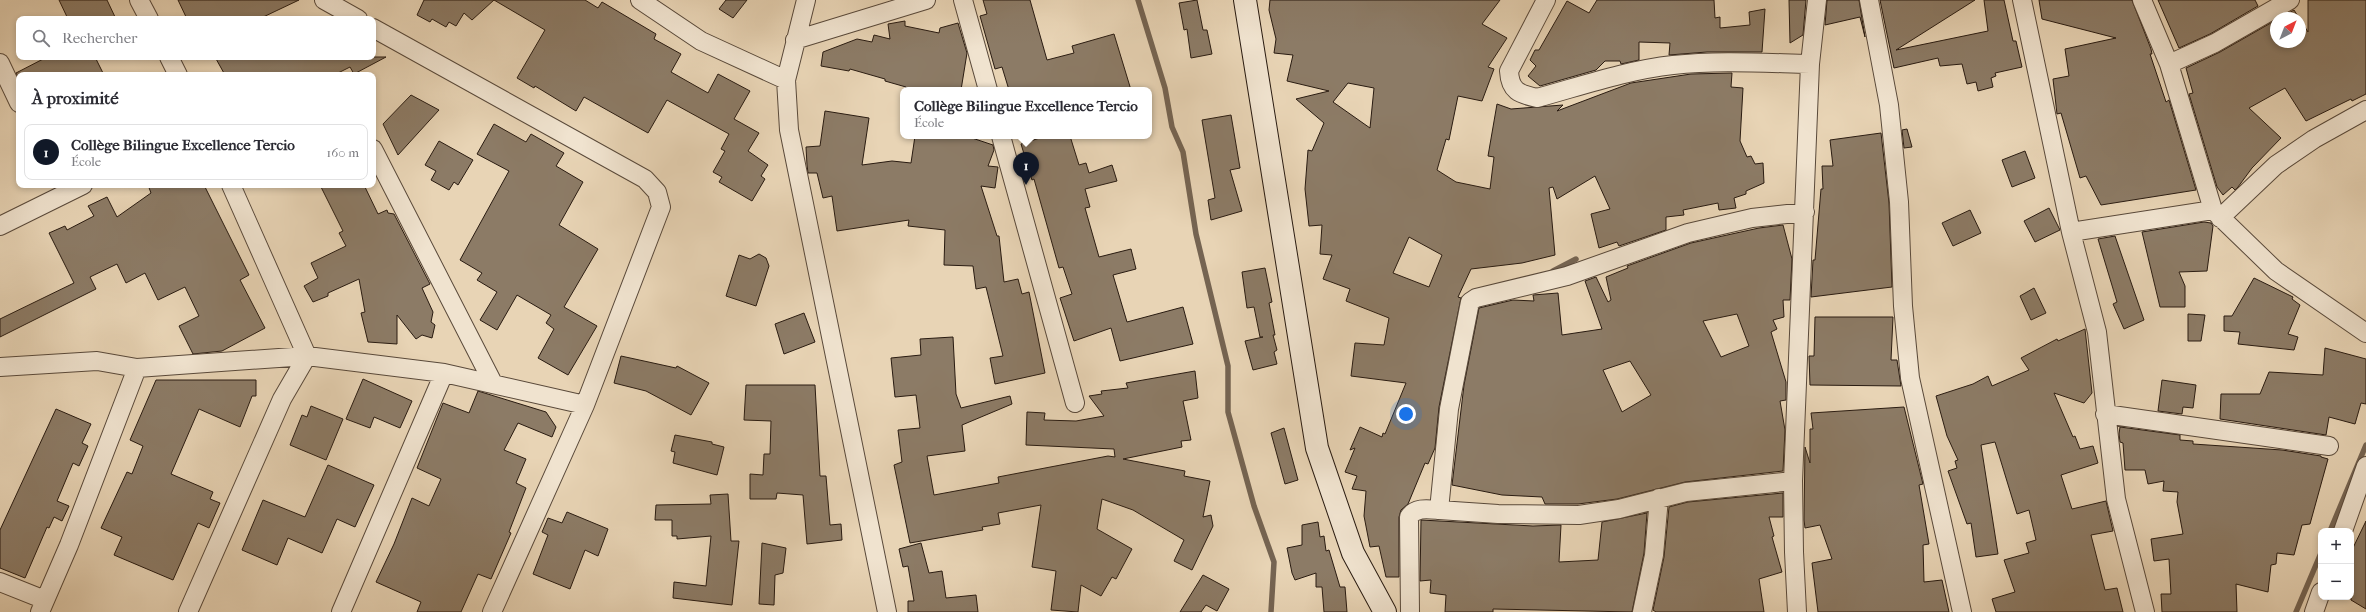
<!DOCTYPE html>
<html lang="fr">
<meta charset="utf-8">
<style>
body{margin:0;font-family:"IM FELL French Canon",serif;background:#f7f7f7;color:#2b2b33}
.controls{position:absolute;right:12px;bottom:12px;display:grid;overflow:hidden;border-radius:8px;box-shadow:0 2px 6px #0003}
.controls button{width:36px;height:36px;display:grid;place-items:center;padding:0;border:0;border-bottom:1px solid #e1e1e2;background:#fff;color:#2b2b33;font:20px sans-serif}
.compass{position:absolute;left:2270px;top:12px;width:36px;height:36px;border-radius:50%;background:#fff;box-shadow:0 2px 6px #0003;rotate:42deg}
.you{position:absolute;left:1406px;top:414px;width:14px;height:14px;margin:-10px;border:3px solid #fff;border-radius:50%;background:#1a73e8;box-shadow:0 0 0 6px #1a73e833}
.badge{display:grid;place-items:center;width:26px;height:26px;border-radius:50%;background:#111827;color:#fff;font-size:13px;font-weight:700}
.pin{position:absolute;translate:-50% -33px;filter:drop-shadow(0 1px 2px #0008)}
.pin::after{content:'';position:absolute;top:21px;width:14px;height:12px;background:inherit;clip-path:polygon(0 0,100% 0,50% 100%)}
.popup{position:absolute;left:900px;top:87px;width:252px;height:52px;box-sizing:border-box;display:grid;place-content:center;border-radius:8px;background:#fff;filter:drop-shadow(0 1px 3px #0005);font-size:13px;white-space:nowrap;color:#7c7c81}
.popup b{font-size:15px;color:#2b2b33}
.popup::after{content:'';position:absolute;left:50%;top:100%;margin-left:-8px;border:8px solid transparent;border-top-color:#fff}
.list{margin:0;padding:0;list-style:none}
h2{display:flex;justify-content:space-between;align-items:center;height:52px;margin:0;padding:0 16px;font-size:17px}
h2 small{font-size:13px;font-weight:400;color:#7c7c81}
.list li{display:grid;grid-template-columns:26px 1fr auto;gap:12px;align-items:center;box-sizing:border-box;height:56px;margin:0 8px 8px;padding:0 8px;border:1px solid #e1e1e2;border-radius:8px}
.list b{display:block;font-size:15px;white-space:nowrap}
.list p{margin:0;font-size:13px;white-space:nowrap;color:#7c7c81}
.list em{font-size:13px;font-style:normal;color:#7c7c81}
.icon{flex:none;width:22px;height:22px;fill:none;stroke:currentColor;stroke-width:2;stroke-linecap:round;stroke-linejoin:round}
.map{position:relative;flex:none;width:2366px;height:612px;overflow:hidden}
.search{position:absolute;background:#fff;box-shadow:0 2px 6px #0003;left:16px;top:16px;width:360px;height:44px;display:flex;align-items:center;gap:10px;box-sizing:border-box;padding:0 14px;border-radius:8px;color:#7c7c81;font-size:15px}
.panel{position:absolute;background:#fff;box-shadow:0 2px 6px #0003;left:16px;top:72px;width:360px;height:116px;border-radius:8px}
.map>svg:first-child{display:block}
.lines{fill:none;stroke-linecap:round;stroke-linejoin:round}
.stream{stroke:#756452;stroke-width:5.5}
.building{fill:#8c7b66;stroke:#291b11;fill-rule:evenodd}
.minor-casing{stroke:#59493a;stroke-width:20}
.secondary-casing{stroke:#291b11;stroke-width:24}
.minor{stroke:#f0e3cf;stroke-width:18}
.secondary{stroke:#f0e3cf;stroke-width:22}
</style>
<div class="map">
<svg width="2366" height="612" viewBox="0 0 2366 612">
<rect width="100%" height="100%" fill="#e8d4b5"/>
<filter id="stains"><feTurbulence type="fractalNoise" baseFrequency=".005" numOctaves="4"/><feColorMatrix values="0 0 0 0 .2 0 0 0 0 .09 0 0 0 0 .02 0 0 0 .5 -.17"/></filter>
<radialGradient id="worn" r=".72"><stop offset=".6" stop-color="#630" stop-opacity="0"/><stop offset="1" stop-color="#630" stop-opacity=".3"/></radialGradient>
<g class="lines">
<path class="stream" d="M1138,0l27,88 7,39 11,25 13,82 32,132v46l26,94 20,56 -3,50
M1553,271l23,-12
M2330,531l36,-86
M2296,612l25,-59"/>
</g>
<path class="building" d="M59,0h48l9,19h-48z
M178,0h121l-40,19h-72z
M424,0h161l13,8 4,-6 54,32 -2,5 27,15 -10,18 37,21 10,-19 32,17 -16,28 25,14 -11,18 20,14 -7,11 4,3 -13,22 -33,-19 3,-5 -9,-5 12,-21 -4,-2 8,-15 -62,-34 -19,33 -64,-36 -8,14 -41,-25 -1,2 -17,-10 28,-48 -51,-30 -22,20 -8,-7 -8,13 -7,-4 -3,5 -14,-8 -2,3 -13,-7z
M726,0h21l-14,18 -14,-9z
M983,0h47l17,60 27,-7 -2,-7 42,-12 17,56h-122l-7,-23 -7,2 -15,-53 7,-2z
M1197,0l6,30h4l5,24 -21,4 -4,-29 -3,1 -5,-27z
M1270,0h230l-18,24 25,14 -19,29 6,2 -12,32 -24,-5 -9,44 -3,-1 -9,31 19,12 34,7 4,-32 -6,-1 9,-52 14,5 52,-4 -6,6 74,-28 60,-9 41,-1 -1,14 12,1 -3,53 7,16 4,-1 4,8 8,-1 1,20 -18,8v3l-12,4 2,10 -17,2 -1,-7 -35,7 1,5 -18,2v13l-47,16 -2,-4 -18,6 -8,-34 19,-5 -15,-33 -38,23 -4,-12 -4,1 6,67 -33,8 -51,6 -13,28 3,1 -22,109 -4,41 -7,16 -3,-1 -17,41 -7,6 -2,7v60h-13l-7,-31 -9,1 -6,-31 2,-25 -14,-2 5,-13 -12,-4 10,-24 -5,2 10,-23 22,10 1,-4 2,1 21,-51 -55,-7 4,-33 29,2 5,-27 -43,-17 4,-12 -27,-10 9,-24 -12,-1 2,-29 -13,1 -4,-37 3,-39 4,1 12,-28 -28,-24 33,-8 -42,-10 6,-26 -19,-2 2,-14 -7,-29zM1348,83l26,5 -4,40 -37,-26zM1409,237l33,18 -13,32 -36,-14z
M1597,0h117l1,18 5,-1v11l30,-3 -1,-13 16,-3 -3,43h-55l-38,3 1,-12 -31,-1v18l-18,4 -1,-3h-15l-9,9 -56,16 -12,-10 8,-10 -6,-6 5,-10h4l28,-49 22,12z
M1789,0h17l-3,35 -13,8z
M1827,0h32l6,37 -5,-20 -35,8z
M1880,0h95l-79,50 92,-19 -4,-31h20l9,41h3l6,26 -27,6 1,3 -5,2 2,9 -15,4 -2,-9 -9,2 -5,-20 -22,2 -2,-8 -44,10z
M2039,0h93l19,49 1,5h-2l16,48 3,-2 27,90 -95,15 -15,-29 -6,2 -19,-65 -4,1 -4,-35 16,-3 -4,-27 51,-11 -74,-19z
M2158,0h97l3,6 -48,28 -31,14z
M2308,0h58v94l-14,7 -1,-2 -45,22 -21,-33 -36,20 32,30 -29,30 -14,19 -3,3 -3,-3 -9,8 -6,-8 -28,-93 4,-1 -7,-25 34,-16 56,-32v22h24v-23l8,13z
M2294,10l5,8h-19z
M905,21v5l34,7 1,-5 18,-5 9,30 -6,37h-56l1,-3 -21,-6v-2l-35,-10 -1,2 -28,-5 2,-14 34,-13 15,3 2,-7 16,4 -2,-15z
M47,57h48l9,18h-87l-1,-2z
M215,57h171l-32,17 -4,-7 -16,8h-109z
M411,95l28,15 -41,45 -15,-31z
M825,111l44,7 -7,47 30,-4 19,2 4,-27h51l27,9 1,5 -6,16 10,1 -3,21 -14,-2 16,50h2l5,46 14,-3 4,15 7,-2 16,81 -50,11 -5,-26 13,-2 -17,-69 -10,2 -3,-23 -29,-1 1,-35 -37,-4 1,-6 -72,11 -5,-35 -9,2 -6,-25h-9l-1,-8 -1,-18 14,-1z
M1231,115l9,53 -10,2 12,41 -31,9 -3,-20 7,-2 -13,-78z
M494,124l32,18 5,-8 33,19 -8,13 27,16 -24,43 39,24 -34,58 33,19 -29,49 -30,-17 16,-29 -8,-6 5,-8 -34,-20 -20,35 -17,-10 17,-28 -20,-12 5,-7 -22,-13 49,-89 -32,-17z
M1907,129l5,18 -8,1 -2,-18z
M1881,133l8,70 3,84 -81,10 2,-37h2l6,-71h2l-1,-23h11l-3,-26z
M1046,136h24l9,29 7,-2 3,10 23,-8 5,16 -32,8 5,18 -5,1 14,49 32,-8 5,20 -23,6 14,47 56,-15 10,37 -73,17 -9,-33 -37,13 -14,-43 12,-4 -9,-27 -4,1 -25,-89 -2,1 -11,-36z
M439,141l34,19 -15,25 -4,-3 -5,8 -18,-10 5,-9 -11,-6z
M2025,151l10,27 -23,9 -10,-27z
M148,185h56l45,90 -9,5 25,48 -43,23 -29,3 -14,-28 20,-10 -14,-29 -27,13 -13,-27 -19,10 -9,-19 -27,13 6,12 -96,48v-18l74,-36 -25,-50 16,-7 2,4 27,-14 -6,-10 19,-9 10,20 34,-24z
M320,185h44l14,29 9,-4 1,3 6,1 36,70 -8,4 11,24 -2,10 4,3 -3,13 -10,-3 -6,4 -19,-24v29l-29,-2 -7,-29 4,-1 -6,-33 -31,14v3l-15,6 -9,-16 14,-8 -7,-15 35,-17 -7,-13 4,-2z
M2049,208l11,22 -25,12 -11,-21z
M1970,210l11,23 -28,13 -11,-23z
M2204,222l7,1 2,3 -6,45 -28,1 6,14v21h-25l-18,-75z
M1783,225l9,34 -2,41h-7l1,17 -11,3 4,9 -6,3 15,50v18l-6,1 5,29 -2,41 -98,11 -68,17 -39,5h-33l-3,-7 -40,-2 -50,-10 12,-100 15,-77 34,-8 21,1 -1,-6 25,-2 4,42 40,-6 -17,-48 11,-4 12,25 3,-2 -5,-23 22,-9 -1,-2 64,-23 68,-15zM1737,314l12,32 -28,11 -18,-36zM1630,361l21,34 -29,17 -19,-42z
M2115,236l29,84 -20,9 -11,-25 4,-2 -19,-63z
M759,254l7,4 3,8 -13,40 -30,-10 13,-41 11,4z
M1265,268l7,34 -3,1 6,32h-2l4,15 -3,2 3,12 -24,6 -8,-29 18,-4h-3l-6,-30 -7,1 -5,-36z
M2254,278l39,19 -1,2 8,6 -12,29 10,3 -4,13 -56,-6 2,-12 -16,-1v-15h8z
M2034,288l12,25 -15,7 -11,-24z
M804,313l11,29 -31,12 -9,-30z
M2188,314l17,1 -4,26h-13z
M1815,317h78l-2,43h6l4,26 -91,-1 -1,-29h5z
M2085,329l7,64 -8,10 -30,-10 19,44 2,-1 5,13 13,-3 5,17 -37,12 11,34 34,-8 7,30 -22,4 14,55 12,-2 6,24h-127l-4,-13 23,-7 -11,-32 25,-7 -3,-10 10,-3 -7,-30 -12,4 -22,-72 -14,3 17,109 -22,3 -5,-34 -4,1 -19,-53 9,-3 -2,-7 3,-1 -11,-24 -11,-40 37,-12 15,-8 4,10 37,-16 -8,-12 36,-19 1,2z
M953,337l3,57 5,14 49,-12 2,8 -50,21 3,26 -38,5 7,39 65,-12 -1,-6 110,-21 7,1 -1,-8 -88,-4 1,-33 18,1 -1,7 32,1 28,-5 -15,-20 13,-2 -1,-3 27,-3 -2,-5 69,-12 3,27 -15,3 8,39 -10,1 1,6 -59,12 62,12 -1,5 26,5 -7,36 8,-2 2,11 -21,44 -18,-9 10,-21 -51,-30 -31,-11 -5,30 35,20 -16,30 -4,-2 -11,19 -20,-11 -3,27 -27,-2 5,-39 -24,-4 9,-62 -43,8 2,11 -18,3 1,3 -73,13 -16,-78 8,-3 -4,-32 22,-2 -4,-33 -21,2 -4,-39 30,-3 -1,-16z
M2325,348l41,11v45l-5,-1 -6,21 -26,-7 -3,18 -106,-16 1,-25h39l9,-22 54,3z
M621,356l55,12 1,-2 32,17 -18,32 -45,-24 -32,-8z
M363,379l49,22 -12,27 -26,-11 -4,11 -24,-9z
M156,380h100v16h-4l-12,31 -41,-18 -28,65 42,18 -3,7 10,4 -11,25 -11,-5 -25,57 -59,-25 8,-18 -21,-9 26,-56 5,2 11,-28 -13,-6z
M2162,380l34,5 -3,23 -10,-1 -1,7 -24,-3z
M746,385h69l5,91h6l4,49 11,-1 1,16 -35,4 -4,-49 -26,-2 -1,6h-26v-25l13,1 1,-21h6l1,-33 -27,-1z
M478,391l68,21 10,15 -4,10 -34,-14 -14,27 22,9 -10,24 10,5 -17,44 2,1 -20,46 -13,-5 -17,38h-44l4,-10 -45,-20 18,-38 18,-46 17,8 12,-27 -24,-11 26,-65 26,10z
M311,406l32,13 -17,41 -36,-15 12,-30 5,2z
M1904,407l19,77 -4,1 10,59 -6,1 1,37 18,-2 7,32h-131l-6,-49 20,-4 -12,-34 -15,3 -1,-8 1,-73 5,16v-34h3l-2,-16z
M56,409l35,15 -9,19 6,3 -9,20 -6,-3 -16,38 12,5 -7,15 -8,-4 -5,11 -2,-1 -22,51 -25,-10v-38z
M2120,427l60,8v5l13,1v3l89,6 39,6v1l7,2 -18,65 -8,1 -8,30 -17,-2 -1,11 -5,1 -3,27 -32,-8 1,28h-75l-1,-18h10l-2,-35 -15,2 -3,-22 32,-5 -6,-32 1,-10 -15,-1 1,-10 -16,3 -3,-14h-20l-2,-27 -3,-1 -1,-8z
M1284,428l14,52 -13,4 -14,-51z
M675,435l37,7v2l12,3 -7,28 -44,-12 2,-11 -4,-1z
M328,465l46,20 -19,42 -18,-8 -15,34 -34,-15 -11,27 -35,-15 21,-50 42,17z
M1783,493v24h-14l5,19 -2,1 10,35 -23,7 5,33h-108l-3,-2 11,-53 5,-50 19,-5z
M728,494l3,47h8l-7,64 -59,-7 1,-16 32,4 5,-50 -34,3v-3h-5v-16h-17l1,-15 55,-1 -1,-9z
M567,512l41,17 -10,27 -13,-6 -15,39 -37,-15 15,-39 -6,-3 6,-14 14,5z
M1647,513l-3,40 -12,59 -139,-3v3h-48l1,-17 -16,-2 1,-13 -11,1 1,-61 112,6 28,-1 -2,37 39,-2 4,-38z
M2366,521v88l-15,-9v-48z
M1318,522l2,15 4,-1 2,15 3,-1 11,37h5l2,25h-23l-2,-25h-6v-14l-21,7 -3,-7 -5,-25 15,-3v-20z
M762,543l24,5 -3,25 -8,2 -1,30 -15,-1z
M921,543l8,30 13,-2 4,27 30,-3 2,17h-70v-11h6l-6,-35 -5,1 -4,-18z
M1203,575l26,14 -12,22 -11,-6 -5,7h-21z"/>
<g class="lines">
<defs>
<path id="minor" d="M139,0l10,19
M324,0l34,19
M640,0l61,41 85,39
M806,0l-20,80 3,50 98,482
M963,0l25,90
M1546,0l-37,71c1,20 10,23 28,27 44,-12 90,-28 136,-33 45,-5 92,-2 137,-1
M1869,0l20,105 10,97 4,104 7,72 52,234
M2022,0l49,232 26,100 19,167 29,113
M2142,0l27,64 44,146 63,61 90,62
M373,28l272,151 12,13 4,15 -76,198 -93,207
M795,40l131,-40
M169,57l9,18
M0,63l19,40
M2169,64l46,-21 75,-43
M1001,136l74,267
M373,149l120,234
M2220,218l56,-53 38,-26 52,-29
M0,226l83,-41
M2071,232l142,-22
M0,367l97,-6 40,7 170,-12 137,17 141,32
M2105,414l224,32
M1793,481l-107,11 -67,17 -40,6 -81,-1 -59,-4 10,-101 21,-107 6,-4 91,-22 121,-43 64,-15 53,-6
M2343,531l23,-65
M0,582l45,18
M40,612l29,-67 68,-177
M188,612l94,-213 25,-43 -76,-171
M341,612l103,-239
M1410,612l-1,-95c6,-10 19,-8 30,-7
M1642,612l12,-57 5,-57
M1797,612l-3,-60 -1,-71 17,-417 7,-64
M2314,612l7,-20"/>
<path id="secondary" d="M1245,0l72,448 36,105 32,59"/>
</defs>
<use href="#minor" class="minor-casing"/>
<use href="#secondary" class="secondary-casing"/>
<use href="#minor" class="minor"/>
<use href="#secondary" class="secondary"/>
</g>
<rect width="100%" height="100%" filter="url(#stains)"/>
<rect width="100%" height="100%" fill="url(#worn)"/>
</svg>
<div class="controls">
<button>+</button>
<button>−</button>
</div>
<svg class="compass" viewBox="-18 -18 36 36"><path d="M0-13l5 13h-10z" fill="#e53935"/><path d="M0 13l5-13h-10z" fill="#7c7c81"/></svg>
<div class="you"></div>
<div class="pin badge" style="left:1026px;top:185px">1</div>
<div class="popup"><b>Collège Bilingue Excellence Tercio</b>École</div>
<div class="search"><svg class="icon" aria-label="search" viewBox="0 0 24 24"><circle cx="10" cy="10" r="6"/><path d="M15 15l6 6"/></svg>Rechercher</div>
<section class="panel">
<h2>À proximité<small></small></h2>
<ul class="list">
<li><span class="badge">1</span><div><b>Collège Bilingue Excellence Tercio</b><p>École</p></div><em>160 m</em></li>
</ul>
</section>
</div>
